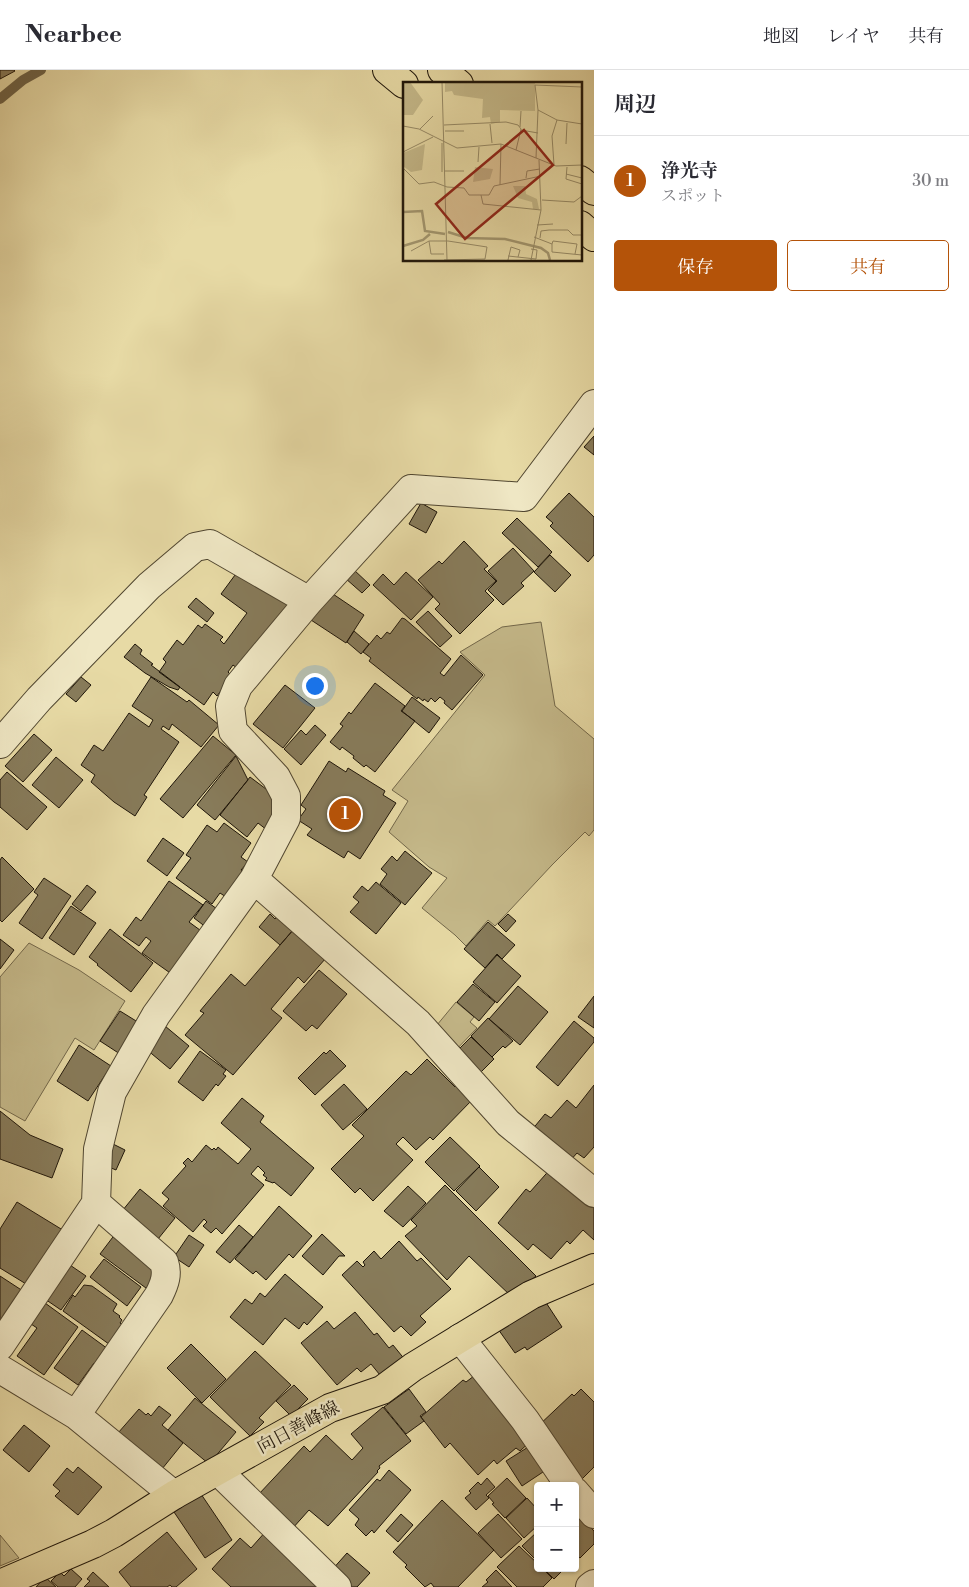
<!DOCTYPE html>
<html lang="ja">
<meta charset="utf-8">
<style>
body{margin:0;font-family:"Libre Bodoni","Noto Serif JP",serif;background:#f7f7f7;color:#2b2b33}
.controls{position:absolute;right:15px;bottom:15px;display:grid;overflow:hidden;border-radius:5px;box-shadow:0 1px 4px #0004}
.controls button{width:45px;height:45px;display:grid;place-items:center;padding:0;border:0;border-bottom:1px solid #e1e1e2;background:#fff;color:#2b2b33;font:25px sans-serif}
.you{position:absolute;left:314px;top:615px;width:18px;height:18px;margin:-12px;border:4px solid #fff;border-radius:50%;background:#1a73e8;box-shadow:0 0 0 8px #1a73e833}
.badge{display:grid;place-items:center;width:32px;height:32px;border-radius:50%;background:#b45309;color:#fff;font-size:16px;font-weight:700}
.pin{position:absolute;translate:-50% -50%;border:2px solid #fff;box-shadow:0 1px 5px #0006}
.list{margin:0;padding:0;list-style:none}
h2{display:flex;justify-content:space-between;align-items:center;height:65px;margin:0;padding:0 20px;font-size:21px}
h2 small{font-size:16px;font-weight:400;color:#7c7c81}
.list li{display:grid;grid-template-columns:32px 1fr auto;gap:15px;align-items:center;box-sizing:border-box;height:90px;padding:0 20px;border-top:1px solid #e1e1e2}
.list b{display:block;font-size:19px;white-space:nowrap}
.list p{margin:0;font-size:16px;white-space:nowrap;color:#7c7c81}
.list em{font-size:16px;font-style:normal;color:#7c7c81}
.actions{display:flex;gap:10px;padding:15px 20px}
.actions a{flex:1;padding:11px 0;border:1px solid #b45309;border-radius:5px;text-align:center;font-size:18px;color:#b45309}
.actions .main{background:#b45309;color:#fff}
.map{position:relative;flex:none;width:594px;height:1517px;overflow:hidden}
header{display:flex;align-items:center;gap:30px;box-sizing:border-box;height:70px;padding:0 25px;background:#fff;border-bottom:1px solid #e1e1e2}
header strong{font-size:24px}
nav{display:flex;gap:28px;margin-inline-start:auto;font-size:18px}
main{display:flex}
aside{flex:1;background:#fff}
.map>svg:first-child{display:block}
.green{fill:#c5b98a;stroke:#72674a}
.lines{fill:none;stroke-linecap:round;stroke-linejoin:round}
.stream{stroke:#6e6347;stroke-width:10}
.building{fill:#877b5a;stroke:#1e1509}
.minor-casing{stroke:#504630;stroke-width:30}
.major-casing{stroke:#1e1509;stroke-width:30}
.minor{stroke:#efe7c4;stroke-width:28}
.major{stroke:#e7daa5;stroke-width:28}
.labels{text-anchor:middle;stroke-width:5;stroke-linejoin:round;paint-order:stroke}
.street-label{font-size:18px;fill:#1e1509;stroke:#efe7c4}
.inset-river{fill:none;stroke:#a39770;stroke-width:2.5}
.inset-road{fill:none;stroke:#978b67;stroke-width:1}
.view{fill:#8f2418;fill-opacity:0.15;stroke:#8f2418;stroke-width:2.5}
.inset-edge{fill:none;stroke:#1e1509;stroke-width:2.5}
</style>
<header>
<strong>Nearbee</strong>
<nav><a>地図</a><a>レイヤ</a><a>共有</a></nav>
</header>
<main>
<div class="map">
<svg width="594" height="1517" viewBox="0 0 594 1517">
<rect width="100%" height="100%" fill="#e7daa5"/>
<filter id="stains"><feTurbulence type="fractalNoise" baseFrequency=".004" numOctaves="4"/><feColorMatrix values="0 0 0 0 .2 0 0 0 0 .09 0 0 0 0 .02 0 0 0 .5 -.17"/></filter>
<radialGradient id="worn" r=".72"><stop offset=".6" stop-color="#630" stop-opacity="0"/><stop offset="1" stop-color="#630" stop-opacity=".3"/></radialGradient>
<path class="green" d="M541,552l14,84 39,33v91l-5,6 -4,-4 -33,33 -57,61 -7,-6 -22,26 -11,-11 -33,-27 25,-30 -18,-11 -40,-35 19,-31 -16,-11 93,-115 -25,-23 42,-25z
M29,873l50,27 46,31 -31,49 -19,-12 -50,83 -25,-14v-130z
M456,932l18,15 -4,5 7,6 -25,26 -15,-29z
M0,1465l19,23 -19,8z"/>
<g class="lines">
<path class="stream" d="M0,29l23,-19 18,-10"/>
</g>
<path class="building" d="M0,0h14l1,1 -15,8z
M594,366v19l-10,-8z
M569,423l25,24v38l-6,7 -38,-36 3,-3 -7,-6z
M421,433l16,9 -11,21 -17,-9z
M517,448l35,34 -14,15 -36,-34z
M464,471l24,25 -4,3 12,12 -11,10 9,9 -34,34 -25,-25 5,-5 -22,-24 21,-19 3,3z
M513,478l21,23 -13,12 3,3 -21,19 -15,-15 9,-9 -9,-10z
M550,485l21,20 -16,17 -21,-20z
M353,499l17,16 -8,8 -17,-15z
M238,501l52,33 -48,68 -9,-7 -5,7 4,4 -15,20 -4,-4 -9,13 -45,-33 7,-10 -3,-3 14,-19 6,5 15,-20 4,3 3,-4 18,13 -3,3 4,4 23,-31 -26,-19z
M406,502l27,25 -22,23 -38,-35 10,-11 11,11z
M330,522l34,23 -18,28 -35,-23z
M196,528l18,15 -7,9 -19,-15z
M428,541l24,25 -12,11 -24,-25z
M402,548l3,1 46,40 -11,14 4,3 17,-21 22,20 -31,35 -8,-7 1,-2 -5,-4 -5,5 -4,-4 -3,4 -4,-3 -1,2 -5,-4 -1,2 -48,-38 2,-3 -8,-6 14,-17 4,4 6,-7 3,2z
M354,561l15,13 -8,10 -14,-12z
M135,574l7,6 -2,4 13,10 -2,1 29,22 -2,3 -9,-3 -24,-14 -21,-16z
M81,607l10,8 -15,17 -10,-8z
M151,607l36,25 2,-2 30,25 -18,22 -29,-23 -3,6 -6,-4 -2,3 18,13 -35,53 3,2 -12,19 -21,-14 -23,-20 4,-7 -14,-10 13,-20 9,6 26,-38 20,14 4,-7 -21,-14z
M375,613l30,23 -4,5 14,10 -40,51 -9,-7 -2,2 -11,-9 1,-2 -12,-9 -2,3 -10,-8 13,-16 -3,-2 9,-12 2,2z
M285,615l30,23 -32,40 -30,-24z
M412,627l28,21 -11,15 -27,-22z
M315,655l11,10 -25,30 -17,-16 17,-19 5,5z
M34,664l18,16 -29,32 -18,-16z
M213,666l23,19 -53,63 -23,-19z
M236,686l12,24 -33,40 -18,-15z
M56,687l27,23 -24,28 -27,-23z
M329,691l17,11 2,-4 37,23 -2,4 13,8 -36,56 -12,-8 -4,7 -37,-23 5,-6 -14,-9 8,-11 -5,-4z
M7,702l40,35 -20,23 -27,-23v-27z
M250,707l28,21 1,17 -12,15 -9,-7 -11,14 -27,-22z
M224,753l27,20 -10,14 7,5 -7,8 6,4 -18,25 -9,-6 -8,11 -36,-26 15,-20 -5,-3 21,-30 10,7z
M163,768l21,15 -17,23 -20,-15z
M405,781l27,22 -27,32 -25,-21 7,-10 -6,-5 11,-13 5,5z
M2,787l32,32 -32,33 -2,-2v-60z
M44,808l27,18 -29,43 -23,-16 19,-28 -4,-3z
M169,811l34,24 -14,17 15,11 -31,42 -31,-22 9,-12 -5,-4 -7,9 -16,-11 13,-18 5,4z
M376,812l25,21 -25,31 -26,-22 9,-10 -6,-5 9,-11 6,5z
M87,815l9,7 -15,19 -9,-7z
M206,831l18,13 -13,17 -17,-13z
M71,836l25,17 -22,32 -25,-17z
M270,844l5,5 3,-4 16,14 -14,16 -21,-18z
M508,844l8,7 -10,11 -8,-8z
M488,852l27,23 -13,14 -5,-5 -12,14 -21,-19z
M110,859l43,34 -22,29 -34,-27 1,-1 -9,-7z
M293,860l33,28 -22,25 -6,-6 -27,32 11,9 -49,57 -48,-40 19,-22 -4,-2 31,-37 14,12z
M0,869l14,11 -14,19z
M497,885l24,21 -24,27 -24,-21z
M319,900l28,24 -30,35 -5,-4 -6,6 -23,-20z
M473,914l22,18 -16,19 -22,-19z
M518,916l30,26 -28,33 -31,-26z
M594,926v32l-16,-11z
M120,941l21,13 -21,30 -20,-13z
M488,948l25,23 -8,7 -2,-2 -11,11 -21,-21z
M574,951l20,17v4l-36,44 -22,-19z
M165,956l24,20 -19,23 -24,-20z
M471,967l23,22 -16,16 -23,-22z
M79,975l32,21 -23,35 -31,-20z
M330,980l16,16 -31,29 -17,-17 26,-26 2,2z
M200,981l26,19 -3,4 3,2 -8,10 -2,-2 -13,17 -25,-19z
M427,989l28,28 3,-3 15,15 -40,41 -3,-3 -14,13 -13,-13 -7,7 17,16 -40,41 -13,-13 -5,5 -24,-24 33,-33 -12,-11 54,-54 5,4z
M344,1014l23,25 -24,21 -22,-25z
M594,1015v62l-10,11 -7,-5 -8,9 -38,-31 14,-17 6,4 16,-18 9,8z
M242,1028l22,18 -4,6 54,46 -23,28 -17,-14 -1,1 -8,-3 2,-2 -4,-3 2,-2 -7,-7 -7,8 13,11 -42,49 -6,-6 -5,5 -8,-7 4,-4 -3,-3 -11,13 -30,-26 6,-7 -7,-6 24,-27 -3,-3 5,-5 4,4 14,-17 6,5 2,-2 2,2 2,-3 20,17 13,-15 -30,-26z
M0,1041l30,24 33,14 -11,29 -52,-19z
M450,1067l30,29 -26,25 -29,-29z
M113,1074l12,6 -9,20 -12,-5z
M553,1096l41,35v39l-11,-10 -13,14 -3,-3 -16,18 -18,-15 -5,6 -30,-27 28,-34 4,3z
M479,1097l20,20 -23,24 -20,-20z
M445,1115l91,91 -24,21 -43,-41 -22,24 -42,-44 12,-10 -6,-6z
M408,1116l18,17 -23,24 -19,-16z
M140,1119l35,29 -21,26 -36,-28z
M17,1132l49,30 -35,55 -31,-19v-39z
M279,1136l33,30 -19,22 -4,-4 -23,26 -10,-9 -3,3 -18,-15z
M239,1155l14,12 -23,26 -14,-11z
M119,1159l39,39 -8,23 -50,-37z
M322,1164l23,22h-6l-16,19 -21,-19z
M189,1165l15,10 -15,22 -15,-10z
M399,1171l18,20 4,-3 30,31 -31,27 6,6 -15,14 -10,-10 -7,6 -52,-57 15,-14 6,6 2,-2 -2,-3 11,-11 7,8z
M104,1189l37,28 -14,19 -37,-29z
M67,1193l19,13 -25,34 -19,-13z
M285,1204l38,33 -16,18 -3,-3 -5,7 -14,-11 -22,27 -33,-28 15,-18 7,5 8,-11 5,4z
M0,1206l26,17 -26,41z
M84,1215l8,1 25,18 -4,7 7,5 -1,1 3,3 -2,3 7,5 -14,19 -50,-36 10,-16 2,2z
M543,1228l19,29 -35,23 -2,-3 -10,6 -17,-24z
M45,1233l33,24 -34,48 -27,-19 20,-28 -6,-4z
M355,1242l19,23 3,-2 12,15 4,-3 13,16 -22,19 -13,-16 -10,8 -4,-4 -20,17 -36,-42 26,-22 7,8z
M82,1260l26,19 -12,16 -2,-2 -16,22 -24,-17z
M191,1274l35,35 -24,24 -35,-35z
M255,1281l36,34 -32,33 5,4 -14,14 -40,-39z
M478,1303l55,66 -13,12 -4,-3 -19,16 -3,-4 -16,15 -28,-32 -5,5 -24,-31 42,-37 3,2z
M294,1315l14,14 -17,17 -15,-15z
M409,1319l17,23 -6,4 4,5 -18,13 -22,-27z
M581,1319l13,13v65l-13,13 -44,-53 35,-33 2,2z
M195,1328l41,34 -27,32 -41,-34z
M159,1336l12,9 -9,10 21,18 -21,26 -44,-36 21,-24 7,6 2,-2 3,3z
M383,1337l28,34 -32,25 1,2 -3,3 1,1 -50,54 -19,-16 -17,19 -34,-34 46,-49 6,6 16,-17 26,25 11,-12 -12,-14z
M24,1355l26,21 -21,26 -26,-22z
M533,1374l16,24 -27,18 -16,-25z
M78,1397l24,20 -24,28 -23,-19 5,-5 -7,-6 14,-17 6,5z
M389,1400l22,20 -37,43 -2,-3 -6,6 -11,-11 4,-6 -10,-9 28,-31 3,2z
M487,1408l8,9 -9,8 3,3 -13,12 -11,-12 6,-5 -2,-2 9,-9 3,3z
M507,1408l19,20 -21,20 -13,-14 2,-1 -6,-7z
M201,1424l31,46 -27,18 -31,-46z
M527,1428l11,12v15l-14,13 -18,-20z
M442,1430l52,50 -36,37h-24l-3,-4 -6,4 -20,-20 2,-2 -14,-13z
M575,1441l19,20v13l-14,14 -5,-4z
M401,1444l12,11 -15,17 -12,-11z
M498,1444l24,25 -21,19 -23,-25z
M267,1460l59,57h-95l-19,-18 28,-31 11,10z
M538,1461v31l-16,-16z
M167,1462l30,37 -21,18h-4l-2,-2 -3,2h-36l-12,-15z
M519,1476l19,18v4h4l10,10 -9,9h-26l-20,-20z
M347,1483l23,20 -13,14h-8l-18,-16z
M543,1498h22l-11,11z
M71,1499l11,10 -7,8h-17l-7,-6 9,-9 4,4z
M496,1500l16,17h-30l6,-5 -2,-2z
M93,1502l16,15h-25l6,-6 -3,-2z
M45,1507l11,10h-20z"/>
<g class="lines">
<defs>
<path id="minor" d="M0,674l39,-45 110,-113 46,-39 15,-3 99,57
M254,809l164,144 90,100 86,70
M460,1268l65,82 45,66
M0,1276l96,-143 2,-54 14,-57 44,-77 98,-136 32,-61v-22l-10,-19 -43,-46 -3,-25 8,-20 71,-85 102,-112 113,8 70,-93
M0,1299l76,46 98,80
M76,1345l83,-120c6,-12 9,-21 5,-33l-68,-59
M218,1401l119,116
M575,1422l19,22
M590,1517l4,-3"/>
<path id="major" d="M387,0l17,14
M442,0l17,14
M580,110l14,11
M580,155l14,12
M0,1514l93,-40 21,-11 60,-38 156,-87 52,-18 31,-23 118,-72 63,-27"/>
</defs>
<use href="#minor" class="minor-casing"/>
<use href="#major" class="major-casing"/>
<use href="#minor" class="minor"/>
<use href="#major" class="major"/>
</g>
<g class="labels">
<g class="street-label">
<text transform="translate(298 1357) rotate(-28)" y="6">向日善峰線</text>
</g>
</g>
<g transform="translate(403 12)">
<rect width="179" height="179" fill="#e7daa5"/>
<path d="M0,0h7l13,18 -10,15h-10zM42,0h90v29l-35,-1v12l-9,2 -1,-7 -8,1 1,-19 -29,-4 -2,-4 -7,1zM22,62l-3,26 -11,2 -8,-6v-13zM72,85l18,2 -3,10 -17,3zM110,104h12l1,8 11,5 2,10h-6l-1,-7 -14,-4z" fill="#c5b98a"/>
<path class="inset-river" d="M0,130l19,-1 3,20 20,3M45,150l19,6 38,1 36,9 7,5 2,7M0,164l20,-6 7,-6"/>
<path class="inset-road" d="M39,0l5,178M179,5l-47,-2 3,25 19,10 25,4M87,42l2,19M41,43l62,-3 12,3 3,4 -5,21M0,44l16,3 38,19 44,-4 55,22 26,-1M117,45l1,-16M17,47l13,-13M118,48l17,3M42,49h19M39,61v29M163,62l1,-21M0,70l30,-15M133,76l2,-48M75,80l1,-15M151,83l-2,-29 5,-16M164,85l-1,12 16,5M0,86l16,16 15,-2 13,5 17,1 5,7h20l5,-9 47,-10M42,89h19M163,92l16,4M123,96l1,-7 13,-2M97,103l1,-41M78,113l2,9 58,6M139,118l32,2 8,-6M134,143l16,-1M131,155l18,7v8l30,3M137,156l1,-7 8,-1h19l5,5h9M149,162l1,-3 24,3 -2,10M8,169l18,-10M105,174l28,3 1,-9 -6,-1M41,178l41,-1 2,-12 -39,-6h-19l2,13h13M105,178l3,-13 9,3 -2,7M128,178l10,-50 -2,-50"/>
<path class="view" d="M121,48l29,35 -88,74 -29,-35z"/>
<rect width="179" height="179" class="inset-edge"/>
</g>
<rect width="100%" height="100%" filter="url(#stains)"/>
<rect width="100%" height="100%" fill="url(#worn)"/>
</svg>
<div class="controls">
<button>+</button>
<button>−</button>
</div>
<div class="you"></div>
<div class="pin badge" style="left:345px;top:744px">1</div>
</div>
<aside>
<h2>周辺<small></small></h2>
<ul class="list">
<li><span class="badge">1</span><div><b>浄光寺</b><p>スポット</p></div><em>30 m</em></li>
</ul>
<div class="actions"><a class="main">保存</a><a>共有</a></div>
</aside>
</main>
